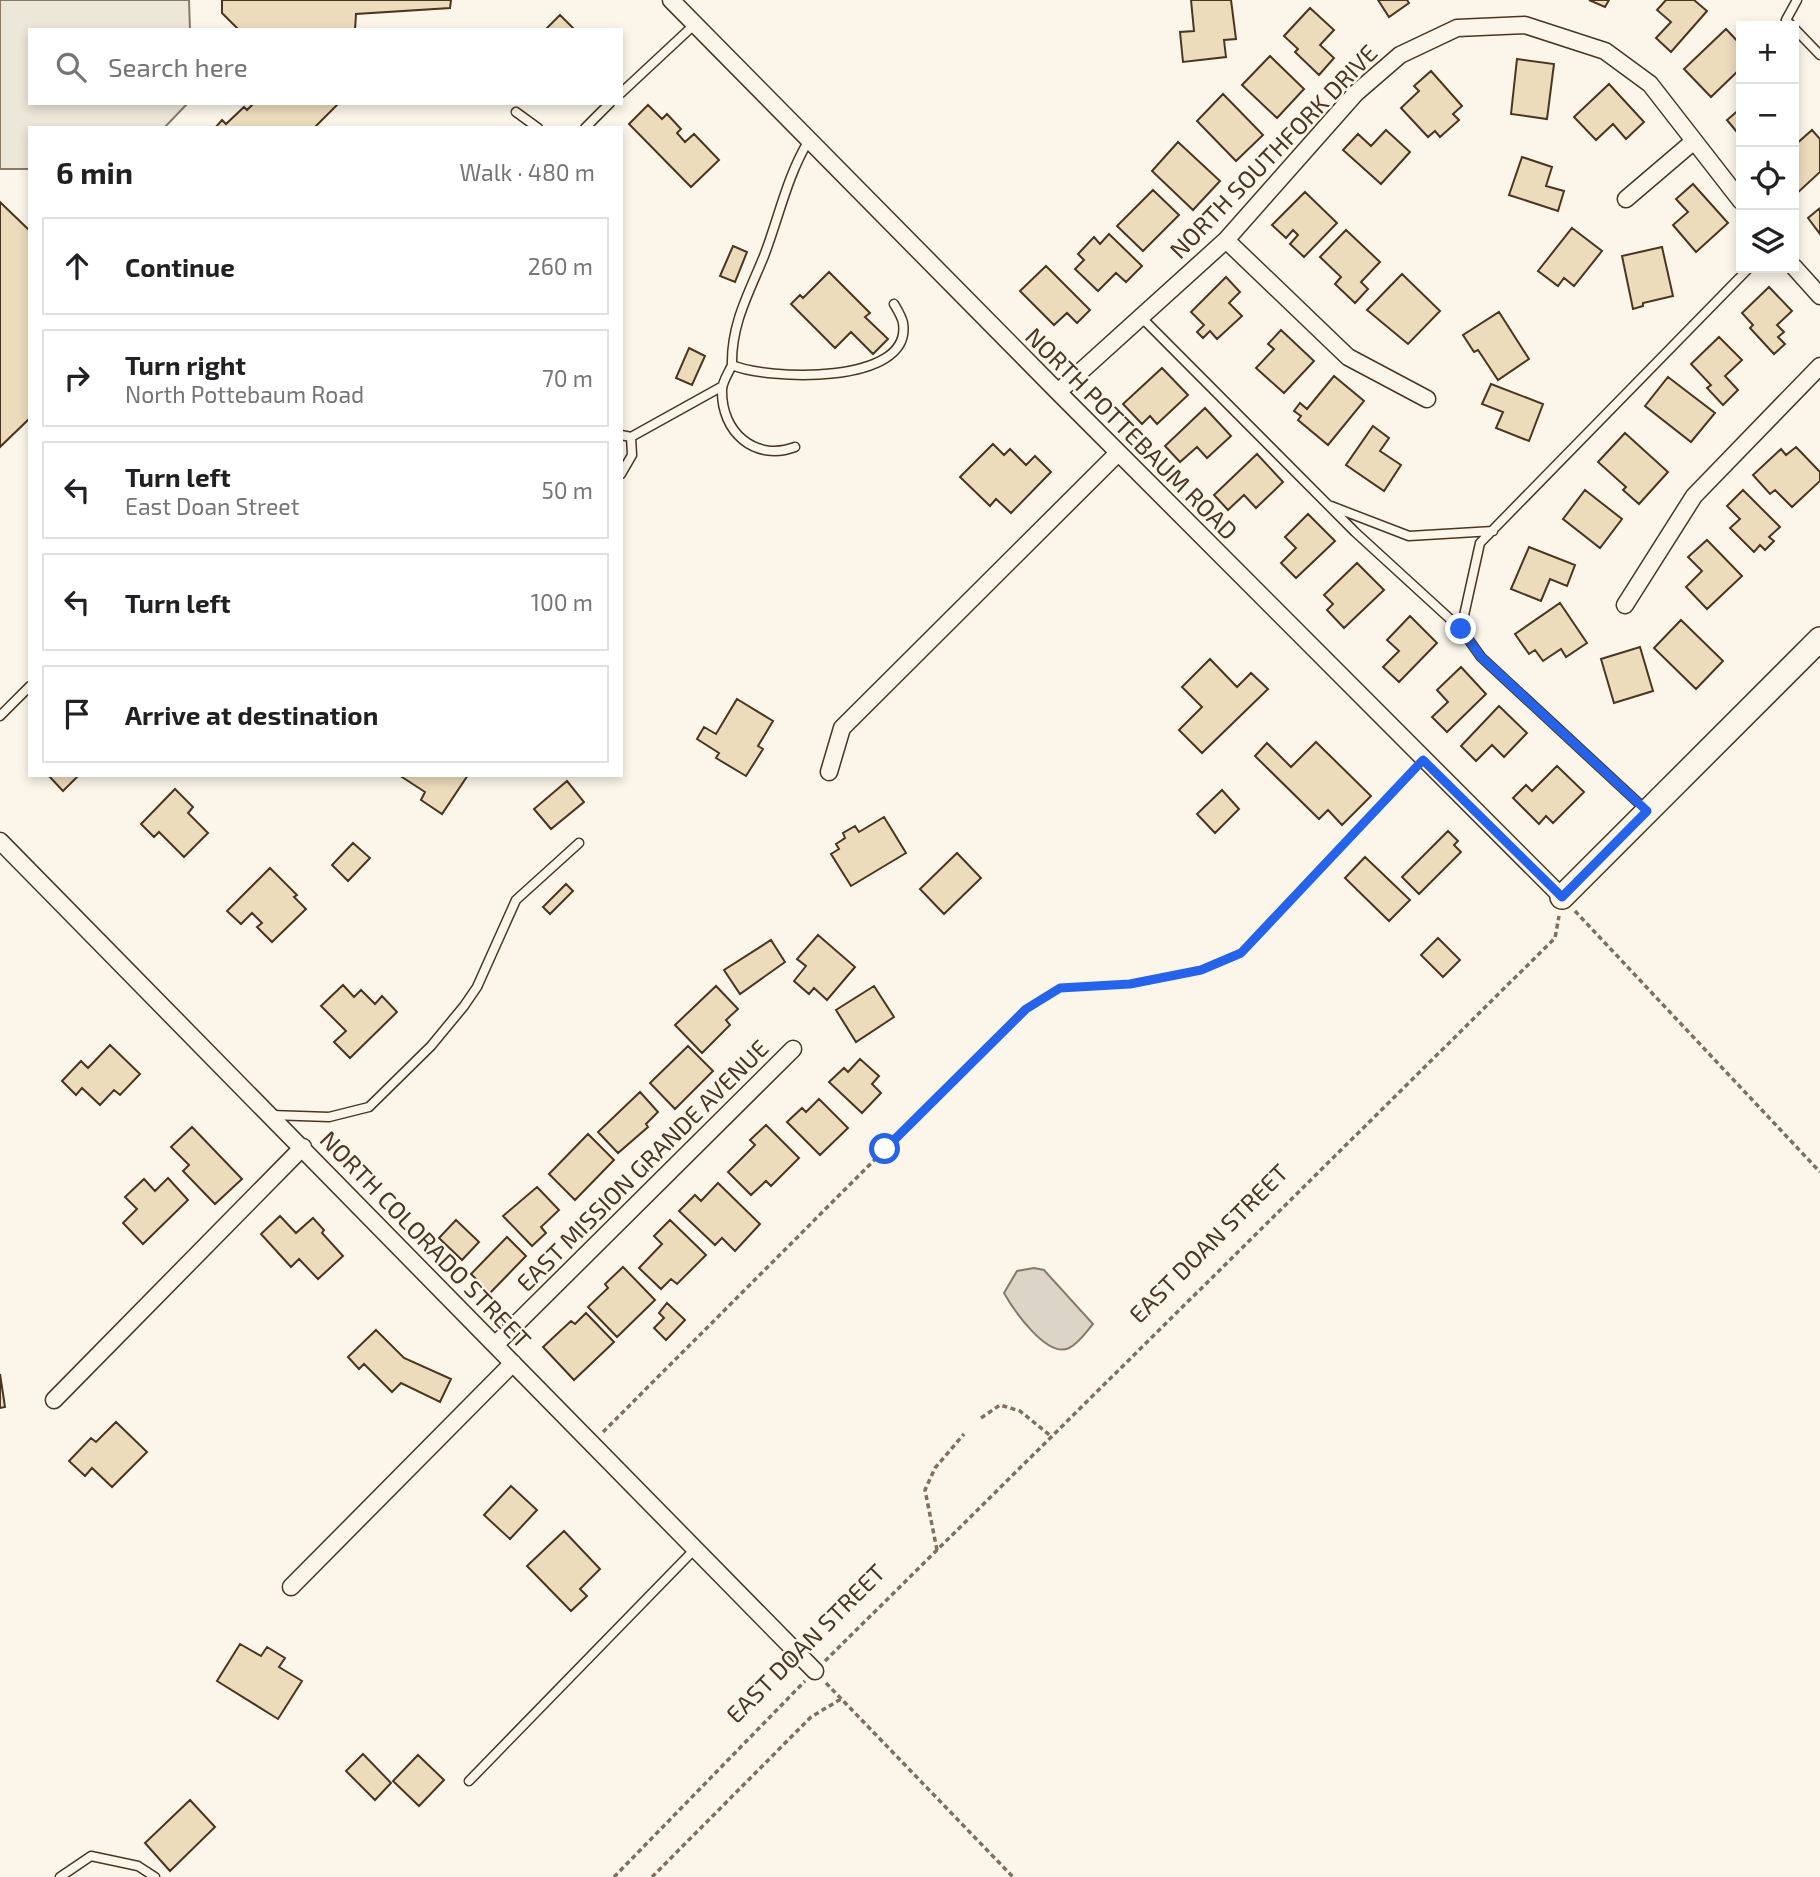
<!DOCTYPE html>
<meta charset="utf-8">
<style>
body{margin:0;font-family:"Exo 2",sans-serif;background:#f2f2f2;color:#202124}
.controls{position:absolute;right:21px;top:21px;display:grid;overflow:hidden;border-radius:0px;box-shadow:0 4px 10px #0003}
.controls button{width:63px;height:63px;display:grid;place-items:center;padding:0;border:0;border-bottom:2px solid #e0e0e0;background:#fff;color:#202124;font:35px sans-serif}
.stop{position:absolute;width:21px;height:21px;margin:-16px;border:5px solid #2563eb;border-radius:50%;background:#fff}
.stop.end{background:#2563eb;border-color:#fff;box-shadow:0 2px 7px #0008}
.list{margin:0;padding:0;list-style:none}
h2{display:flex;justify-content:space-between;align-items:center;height:91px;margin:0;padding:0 28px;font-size:30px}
h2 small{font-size:23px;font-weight:400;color:#757577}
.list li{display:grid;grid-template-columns:46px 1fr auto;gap:21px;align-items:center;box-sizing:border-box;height:98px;margin:0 14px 14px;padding:0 14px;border:2px solid #e0e0e0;border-radius:0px}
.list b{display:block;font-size:26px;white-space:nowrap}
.list p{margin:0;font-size:23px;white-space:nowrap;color:#757577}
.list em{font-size:23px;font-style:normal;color:#757577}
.icon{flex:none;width:38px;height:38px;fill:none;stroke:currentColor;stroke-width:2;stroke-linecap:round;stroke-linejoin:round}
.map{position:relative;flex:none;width:1820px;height:1877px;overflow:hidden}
.search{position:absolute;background:#fff;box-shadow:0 4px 10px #0003;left:28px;top:28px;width:595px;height:77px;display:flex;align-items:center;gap:18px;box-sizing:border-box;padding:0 24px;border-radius:0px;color:#757577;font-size:26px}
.panel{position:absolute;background:#fff;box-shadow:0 4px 10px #0003;left:28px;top:126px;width:595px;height:651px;border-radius:0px}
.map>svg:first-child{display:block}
.parking{fill:#ede7d9;stroke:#887966;stroke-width:2}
.water{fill:#dcd4c6;stroke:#887966;stroke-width:2}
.building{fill:#ecdcbc;stroke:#4a3520;stroke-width:2}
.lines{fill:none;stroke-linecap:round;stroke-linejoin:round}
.lane-casing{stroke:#4a3520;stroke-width:11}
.street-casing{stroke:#4a3520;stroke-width:19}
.secondary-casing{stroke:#4a3520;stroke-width:26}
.path{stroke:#7f6f5c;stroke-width:3.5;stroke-dasharray:5 3.5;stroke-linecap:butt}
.lane{stroke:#fbf6e9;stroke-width:8}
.street{stroke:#fbf6e9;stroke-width:16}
.secondary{stroke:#fbf6e9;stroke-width:23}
.route{stroke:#2563eb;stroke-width:9}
.labels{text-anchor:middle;stroke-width:5;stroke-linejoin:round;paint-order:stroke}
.street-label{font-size:24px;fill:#4a3520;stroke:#fbf6e9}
</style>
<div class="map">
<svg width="1820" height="1877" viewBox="0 0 1820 1877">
<rect width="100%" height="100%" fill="#fbf6e9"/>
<path class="parking" d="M0,0h189l1,30h-160v73h158l-24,25h-134v41h-30z"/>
<path class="water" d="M1034,1268l10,2 49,54c-7,8 -14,19 -24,24 -22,11 -56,-39 -65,-55l13,-22z"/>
<path class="building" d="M222,0h229l-1,8 -94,6 -1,16h-116l-17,-17z
M1191,0h40l5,39 -12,1 2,17 -43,5 -3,-30 14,-1z
M1378,0h29l2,3 -20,14z
M1589,0h20l-4,7z
M1666,0h28l13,11 -36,41 -15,-14 15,-16 -14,-12z
M1310,8l24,22 -14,15 14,13 -15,17 -24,-23 3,-3 -14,-13z
M560,15l15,15h-30z
M1726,29l15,16v23l-30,29 -27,-28z
M1270,56l34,33 -27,29 -35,-33z
M1517,59l37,5 -7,55 -36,-5z
M1431,71l31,35 -9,8 6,6 -19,17 -5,-6 -7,6 -27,-29 18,-17 -5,-5z
M1609,84l35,38 -18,17 -13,-15 -17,16 -22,-23z
M1223,94l40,41 -27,26 -39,-40z
M254,103h85l-25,25h-99l7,-8 4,4 18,-17 3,3z
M648,105l14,14 5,-5 14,15 -4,4 8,9 9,-8 25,26 -28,27 -62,-63z
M1741,108v29l-14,-17z
M1386,130l24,22 -29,32 -38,-34 15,-16 13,12z
M1812,130l8,9v33l-26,24v-50z
M1178,142l42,39 -27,29 -41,-39z
M1522,157l30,10 -6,19 18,5 -6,20 -49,-16z
M1693,184l35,39 -32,29 -23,-27 15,-13 -12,-13z
M1153,190l26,25 -36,36 -26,-25z
M1305,192l32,31 -33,34 -14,-13 8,-9 -5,-5 -7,8 -14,-13z
M0,202l30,29v187l-30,29z
M1820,208v26l-12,-16z
M1572,228l30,23 -28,35 -10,-8 -6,8 -20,-15z
M1346,230l34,32 -19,20 7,7 -13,14 -20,-19 6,-7 -21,-20z
M1109,234l33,32 -16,16 -10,-9 -18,18 -23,-22 9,-9 -6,-6 16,-17 6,7z
M733,246l14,6 -12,30 -15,-6z
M1662,247l11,49 -30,7v3l-10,3 -11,-53z
M1046,266l44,44 -13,13 -10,-10 -13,12 -34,-34z
M829,272l41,41 -5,4 23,22 -15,15 -22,-22 -16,16 -44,-44 9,-9 3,3z
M1402,274l38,37 -32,33 -41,-34z
M1226,277l14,15 -11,11 13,13 -25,23 -7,-8 -7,7 -6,-6 7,-7 -13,-13z
M1769,287l23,24 -15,14 7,7 -6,5 7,7 -11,10 -24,-26 3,-3 -11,-12z
M1499,312l30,47 -31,21 -20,-30 -4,2 -11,-17z
M1281,330l33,31 -30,32 -28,-25 18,-19 -6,-5z
M1719,337l23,23 -17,16 13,14 -15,15 -16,-17 4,-3 -20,-21z
M689,348l16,8 -13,29 -16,-7z
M1162,368l26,27 -31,29 -7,-8 -8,8 -19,-20z
M1334,376l30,25 -36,44 -30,-25 3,-4 -7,-5 6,-8 7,6z
M1668,377l47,36 -24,29 -46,-36z
M1491,384l52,20 -14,37 -33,-13 7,-16 -21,-8z
M1205,408l26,28 -24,22 -10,-11 -17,15 -15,-16z
M1373,426l16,12 -9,13 21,14 -17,26 -38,-26z
M1625,433l43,39 -29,32 -16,-14 3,-3 -28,-25z
M993,444l11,11 6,-6 16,16 9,-9 16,16 -40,41 -15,-14 -6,7 -30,-29z
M1796,447l24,25v9l-28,26 -17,-17 -5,4 -17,-19 28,-26 5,6z
M1257,454l26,28 -27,26 -12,-13 -16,15 -14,-15z
M1585,490l37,29 -22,29 -37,-29z
M1743,490l37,37 -11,10 5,4 -9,9 -5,-5 -6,7 -24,-24 10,-9 -13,-13z
M1308,514l27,27 -39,37 -15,-15 15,-15 -11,-11z
M1707,540l35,36 -35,33 -21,-22 16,-16 -14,-14z
M1529,547l46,18 -8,21 -17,-7 -9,22 -30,-12z
M1357,563l27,27 -40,38 -17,-18 6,-6 -9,-9z
M1560,603l27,40 -21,14 -5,-8 -18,12 -8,-11 -6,4 -14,-20z
M1410,616l27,27 -38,39 -16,-15 16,-16 -12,-11z
M1681,620l42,41 -27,28 -42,-41z
M1640,647l13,44 -39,12 -13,-44z
M1210,659l27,28 14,-14 17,16 -66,64 -23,-23 23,-23 -20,-20z
M1461,667l25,27 -39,38 -15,-15 16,-15 -11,-12z
M737,699l36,22 -15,25 5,3 -17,27 -30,-18 3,-5 -22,-14 7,-12 12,7z
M1499,706l28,27 -23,24 -12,-12 -16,16 -15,-15z
M1316,742l55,54 -29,29 -14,-15 -9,9 -64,-63 12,-13 24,24z
M1557,766l27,26 -31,31 -7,-7 -7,8 -26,-26 13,-13 6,6z
M48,775h31l-16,16z
M399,775h69l-26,39 -21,-14 4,-8z
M567,781l17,21 -33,27 -17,-20z
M175,789l18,18 -5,6 20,20 -24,24 -25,-25 -5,5 -13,-13z
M1222,790l17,19 -24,24 -18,-19z
M884,817l22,36 -55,33 -20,-32 8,-5 -3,-5 9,-6 -2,-5 12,-7 4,6z
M1448,831l10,10 -4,4 7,7 -42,42 -17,-17z
M353,843l17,15 -22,23 -16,-16z
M957,853l24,25 -37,36 -24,-25z
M1365,857l45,43 -21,21 -44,-43z
M270,868l27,27 -3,2 12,12 -34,33 -15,-15 5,-4 -10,-10 -11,11 -14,-13z
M566,884l7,7 -23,23 -7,-7z
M818,935l37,32 -28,33 -13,-12 -5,6 -15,-13 12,-15 -9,-7z
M1438,938l22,22 -17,17 -22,-22z
M771,940l14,22 -45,32 -16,-24z
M343,985l11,12 7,-7 14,14 7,-8 15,16 -47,46 -16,-16 12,-11 -25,-25z
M716,986l22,23 -12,11 4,5 -28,28 -27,-28z
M874,986l20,31 -38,25 -20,-32z
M110,1045l30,29 -20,21 -6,-5 -14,15 -18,-17 -6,7 -14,-14 19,-20 7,7z
M688,1046l25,25 -38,38 -25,-26z
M860,1059l19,17 -7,8 9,9 -19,20 -33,-31 15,-14 4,4z
M640,1092l18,20 -12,12 2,3 -30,26 -20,-21z
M819,1099l29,29 -28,27 -33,-33 15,-14 4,4z
M766,1125l33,33 -28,28 -5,-5 -15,14 -23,-23 27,-27 -5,-5z
M192,1127l50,52 -27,25 -32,-33 6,-6 -18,-18z
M588,1134l26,26 -39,40 -26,-26z
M168,1178l20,22 -45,44 -20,-21 14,-14 -12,-12 19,-18 11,12z
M718,1183l42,41 -25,27 -13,-13 -7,7 -36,-34 16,-16 6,6z
M537,1187l22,23 -18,17 5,6 -14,13 -29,-30z
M280,1216l16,17 17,-15 11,12 -2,3 21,23 -25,23 -19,-20 -8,8 -30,-33z
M456,1220l23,22 -17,18 -23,-22z
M670,1220l36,35 -29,29 -6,-5 -10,10 -22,-21 23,-24 -8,-8z
M507,1237l19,19 -36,37 -19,-19z
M623,1267l32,33 -38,37 -29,-30 20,-19 -3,-4z
M667,1303l18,17 -19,20 -12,-12 10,-10 -5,-5z
M586,1313l28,29 -40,38 -31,-33 28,-26 4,3z
M376,1330l28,28 47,21 -11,23 -39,-19 -9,9 -28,-28 -5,5 -11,-12z
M0,1374l5,33 -5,1z
M116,1422l31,30 -35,35 -20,-19 -7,8 -16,-15 22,-23 5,4z
M511,1486l26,24 -27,29 -26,-24z
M564,1531l36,38 -20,20 7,7 -16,15 -44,-45z
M240,1644l21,12 6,-9 18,11 -6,9 23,14 -24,38 -61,-38z
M363,1754l28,29 -16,17 -29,-29z
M418,1755l26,25 -25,26 -26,-25z
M190,1800l25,27 -45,44 -25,-28z"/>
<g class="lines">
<defs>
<path id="lane" d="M1792,26l-6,-6 11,-20
M1794,28l26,27
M621,93l74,-69
M516,112l22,16
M585,128l25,-25
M809,140c-22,36 -30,77 -45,116 -15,37 -33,68 -32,109 34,15 181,21 171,-42 -1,-6 -6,-14 -9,-19
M1141,317l214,215 106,97
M732,365c-3,7 -10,17 -10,25 -1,42 33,72 73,57
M621,435l10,2 90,-50
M621,474l11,-19 -1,-18
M1331,506l78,30 84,-5
M0,716l30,-30
M1645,809l-164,-152 -20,-28 19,-86 269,-275
M271,1115l58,2 40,-10 62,-61 33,-40 13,-19 39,-87 63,-57
M469,1781l226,-232
M60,1877l31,-21 47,10 17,11"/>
<path id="street" d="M671,0l387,392 504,505
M1626,199l68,-58
M1226,240l122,117 79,42
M1794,267l26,29
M1058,392l168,-152 130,-147 44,-38 57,-27 68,-3 80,26 45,33 91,117
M1625,605l69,-109 126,-130
M829,772l13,-44 276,-275
M0,841l815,830
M495,1345l298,-296
M54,1400l249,-253
M291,1587l222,-224"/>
<path id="secondary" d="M1562,897l258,-258"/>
</defs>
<use href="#lane" class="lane-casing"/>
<use href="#street" class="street-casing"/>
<use href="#secondary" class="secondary-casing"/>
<path class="path" d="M1575,911l245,261
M981,1418l19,-13 20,6 32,26
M603,1432l422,-423 35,-22 70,-3 71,-14 40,-17 172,-182
M937,1550l-12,-60 10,-22 29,-34
M825,1661l730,-723 4,-22
M826,1683l187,194
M614,1877l191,-196
M652,1877l159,-160 30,-18"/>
<use href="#lane" class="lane"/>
<use href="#street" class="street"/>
<use href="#secondary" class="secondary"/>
</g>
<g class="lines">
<path class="route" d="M885,1149l141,-140 34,-21 70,-4 71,-14 40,-17 182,-193 139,137 85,-86 -166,-154 -20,-28"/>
</g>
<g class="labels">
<g class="street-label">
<text transform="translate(1274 152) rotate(-46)" y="8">NORTH SOUTHFORK DRIVE</text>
<text transform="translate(1131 434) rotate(45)" y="8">NORTH POTTEBAUM ROAD</text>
<text transform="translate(643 1166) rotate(-45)" y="8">EAST MISSION GRANDE AVENUE</text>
<text transform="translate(425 1240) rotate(46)" y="8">NORTH COLORADO STREET</text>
<text transform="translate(1209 1244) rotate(-45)" y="8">EAST DOAN STREET</text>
<text transform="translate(806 1644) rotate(-45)" y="8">EAST DOAN STREET</text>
</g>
</g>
</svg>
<div class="controls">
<button>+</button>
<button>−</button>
<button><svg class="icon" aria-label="locate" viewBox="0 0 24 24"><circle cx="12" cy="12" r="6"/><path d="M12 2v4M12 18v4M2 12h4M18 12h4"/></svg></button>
<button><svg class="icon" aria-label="layers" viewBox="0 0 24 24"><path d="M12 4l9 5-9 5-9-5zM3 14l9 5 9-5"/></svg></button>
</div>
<div class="stop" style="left:885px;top:1149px"></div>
<div class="stop end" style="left:1461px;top:629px"></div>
<div class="search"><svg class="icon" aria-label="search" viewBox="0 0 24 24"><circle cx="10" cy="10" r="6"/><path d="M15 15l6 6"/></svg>Search here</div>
<section class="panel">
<h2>6 min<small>Walk · 480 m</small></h2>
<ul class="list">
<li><svg class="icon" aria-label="ahead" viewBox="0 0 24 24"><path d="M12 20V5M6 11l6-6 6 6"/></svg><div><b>Continue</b></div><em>260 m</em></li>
<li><svg class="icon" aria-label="right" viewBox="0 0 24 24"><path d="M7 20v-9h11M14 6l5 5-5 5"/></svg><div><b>Turn right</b><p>North Pottebaum Road</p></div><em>70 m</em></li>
<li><svg class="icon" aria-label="left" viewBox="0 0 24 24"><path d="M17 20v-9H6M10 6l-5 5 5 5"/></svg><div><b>Turn left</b><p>East Doan Street</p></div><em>50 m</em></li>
<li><svg class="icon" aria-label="left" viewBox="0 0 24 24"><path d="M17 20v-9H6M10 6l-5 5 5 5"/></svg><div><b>Turn left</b></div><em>100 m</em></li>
<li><svg class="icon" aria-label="arrive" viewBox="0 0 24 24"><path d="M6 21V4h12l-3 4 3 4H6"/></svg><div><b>Arrive at destination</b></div></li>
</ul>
</section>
</div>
